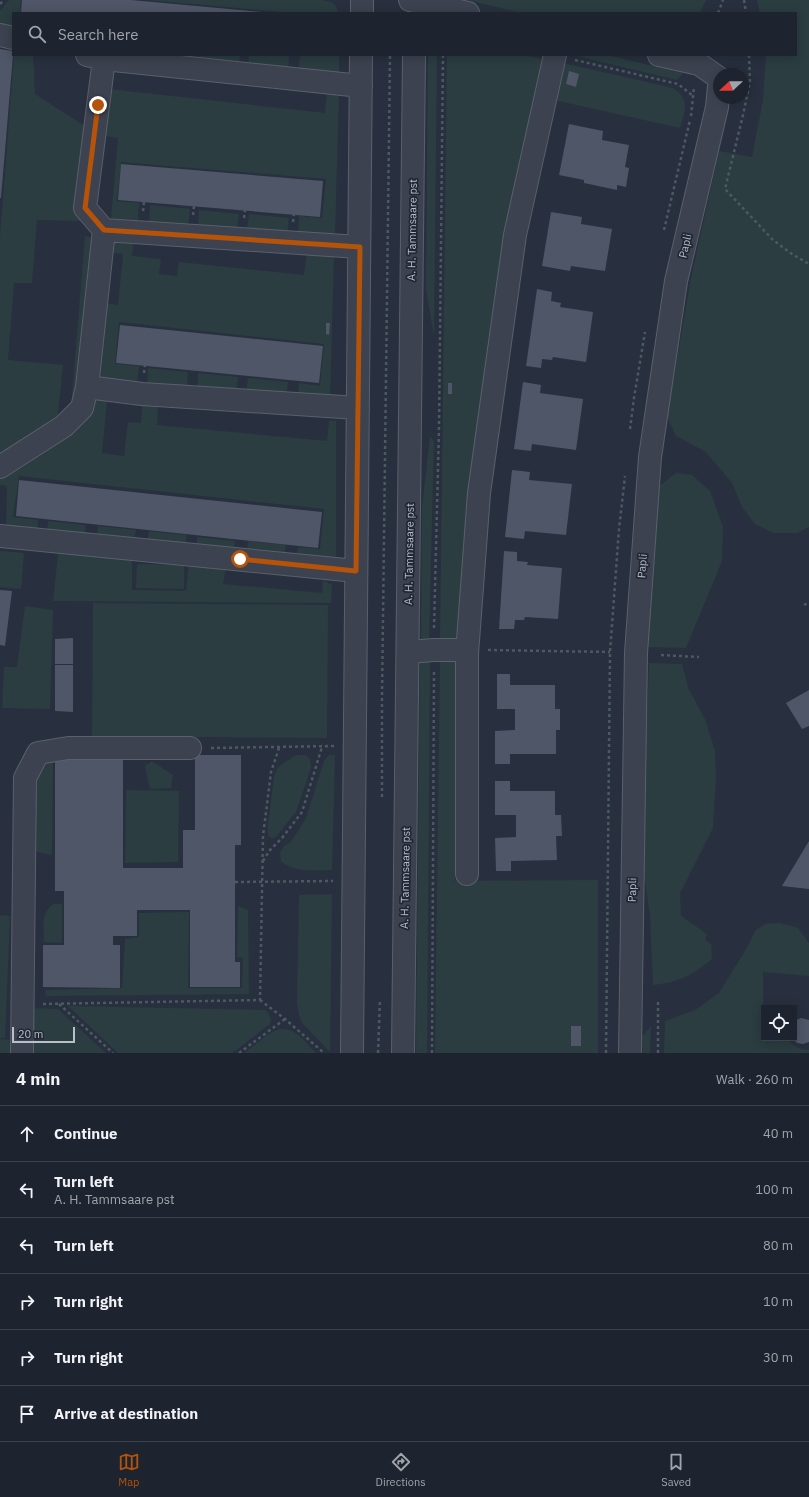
<!DOCTYPE html>
<meta charset="utf-8">
<style>
body{margin:0;font-family:"IBM Plex Sans",sans-serif;background:#2b303b;color:#f1f3f6}
.controls{position:absolute;right:12px;bottom:12px;display:grid;overflow:hidden;border-radius:0px;box-shadow:0 2px 10px #0003}
.controls button{width:36px;height:36px;display:grid;place-items:center;padding:0;border:0;border-bottom:1px solid #3c414b;background:#1e242f;color:#f1f3f6;font:20px sans-serif}
.compass{position:absolute;left:713px;top:68px;width:36px;height:36px;border-radius:50%;background:#1e242f;box-shadow:0 2px 10px #0003;rotate:248deg}
.scale{position:absolute;left:12px;bottom:10px;width:63px;box-sizing:border-box;padding-left:4px;border:2px solid #b9bec9;border-top:0;font-size:11px;line-height:14px;white-space:nowrap;color:#b9bec9;-webkit-text-stroke:3px #212734;paint-order:stroke}
.stop{position:absolute;width:12px;height:12px;margin:-9px;border:3px solid #b45309;border-radius:50%;background:#fff}
.stop.end{background:#b45309;border-color:#fff;box-shadow:0 1px 4px #0008}
.list{margin:0;padding:0;list-style:none}
h2{display:flex;justify-content:space-between;align-items:center;height:52px;margin:0;padding:0 16px;font-size:17px}
h2 small{font-size:13px;font-weight:400;color:#a1a4aa}
.list li{display:grid;grid-template-columns:26px 1fr auto;gap:12px;align-items:center;box-sizing:border-box;height:56px;padding:0 16px;border-top:1px solid #3c414b}
.list b{display:block;font-size:15px;white-space:nowrap}
.list p{margin:0;font-size:13px;white-space:nowrap;color:#a1a4aa}
.list em{font-size:13px;font-style:normal;color:#a1a4aa}
.icon{flex:none;width:22px;height:22px;fill:none;stroke:currentColor;stroke-width:2;stroke-linecap:round;stroke-linejoin:round}
.map{position:relative;flex:none;width:809px;height:1053px;overflow:hidden}
.search{position:absolute;background:#1e242f;box-shadow:0 2px 10px #0003;left:12px;right:12px;top:12px;height:44px;display:flex;align-items:center;gap:10px;box-sizing:border-box;padding:0 14px;border-radius:0px;color:#a1a4aa;font-size:15px}
.sheet{height:388px;background:#1e242f}
nav{display:flex;justify-content:space-around;align-items:center;box-sizing:border-box;height:56px;border-top:1px solid #3c414b;background:#1e242f;font-size:11px;color:#a1a4aa}
nav a{display:grid;justify-items:center;gap:2px}
nav .on{color:#b45309}
.map>svg:first-child{display:block}
.green{fill:#2b3d41}
.building{fill:#4f5667}
.lines{fill:none;stroke-linecap:round;stroke-linejoin:round}
.minor-casing{stroke:#5a606c;stroke-width:24}
.path{stroke:#4a5a5f;stroke-width:2.5;stroke-dasharray:3 3;stroke-linecap:butt}
.minor{stroke:#3c424f;stroke-width:22}
.route{stroke:#b45309;stroke-width:5}
.labels{text-anchor:middle;stroke-width:3.5;stroke-linejoin:round;paint-order:stroke}
.street-label{font-size:11px;fill:#b9bec9;stroke:#212734}
</style>
<div class="map">
<svg width="809" height="1053" viewBox="0 0 809 1053">
<rect width="100%" height="100%" fill="#28303f"/>
<path class="green" d="M9,0h12l-1,13h-7v15l-13,-4v-13z
M147,0h175c9,2 15,3 16,13h-44z
M467,0h239l-6,13h-179z
M757,0h52v527l-12,6h-23l-19,-9 -13,-17 -10,-24 -26,-31 -30,-16 -9,-19 24,-139 28,-127 33,6 11,-57 3,-45h30v-42h-36z
M14,55h19l2,39 51,33 -3,94 -46,-1 -5,63h-18l-6,77 55,5 -6,57 -57,37v-222z
M200,55h40l-1,12 -40,-4z
M249,55h40l-1,17 -40,-4z
M300,55h39v19h-41z
M428,55h9l-3,281 -8,-46z
M447,55h76l21,4c-13,57 -28,114 -38,172 -26,135 -36,273 -46,411l-20,1z
M572,55h34l77,18 -6,7z
M563,63l110,25c18,13 12,21 7,40l-126,-28z
M108,89l217,24 2,-21 12,1 -4,142 -37,3 1,-22 23,2 4,-39 -205,-17 -4,39 22,2 -1,17 -27,-2 7,-80 -19,-3z
M150,205l40,4 -2,18 -39,-5z
M199,210l40,4 -2,17 -39,-4z
M249,214l40,4 -2,17 -40,-4z
M85,236l8,2 -8,134 -14,36z
M134,237l-2,19 29,3 -2,15 18,2 2,-14 125,13 3,-23 27,3 -4,146 -33,-1 2,-17 21,3 4,-42 -205,-22 -4,42 24,2 -2,17 -40,-6 3,-74 18,2 5,-51 -18,-3v-11z
M148,368l40,4 -1,17 -40,-4z
M198,373l40,4 -2,17 -39,-4z
M248,378l40,4 -2,17 -40,-4z
M88,399l19,1 -5,53 22,3 4,-34 13,1 1,-19 16,1 -1,20 170,16 2,-20h7v140l-40,-2 2,-12 22,2 4,-40 -305,-33 -6,41 25,3 -1,11 -31,-2 1,-43 -7,-1v-10z
M430,437l4,4 -5,200h-8l1,-134z
M676,473l16,2 18,16 13,36 -1,34 -36,87 -39,-1 7,-112 5,-49z
M48,521l38,4 -2,11 -37,-4z
M98,526l38,4 -2,11 -37,-3z
M149,531l38,4 -2,10 -38,-2z
M197,537l38,4 -1,10 -38,-3z
M248,541l38,4 -2,11 -37,-3z
M59,545l73,10v35l54,1 3,-30 37,4 -3,19 99,9 1,-13 9,5 -1,18 -278,-2z
M0,551l24,2 -3,36 -21,-2z
M137,564l47,1v24l-48,-1z
M93,603l235,2 -1,133 -235,-2z
M25,606l28,4 -3,99 -48,-1 2,-41h13z
M430,657l-3,396h-11l4,-395z
M457,657l-2,224 143,-1v173h-163l5,-395z
M649,663l33,1 6,24 17,31 10,32 1,26 -3,51 -33,65 1,23 26,18 -2,6 6,4 1,15c-21,17 -33,23 -59,26l-3,-69 -8,-56z
M296,755h10l4,4 1,9 -15,44 -21,26h-4l-3,-2v-11l6,-49 4,-9z
M329,755h6l-3,115c-16,0 -38,3 -51,-9l-1,-8 4,-7 7,-4 15,-24 18,-57z
M53,760l-1,95 -14,-3 -6,-8 2,-68 6,-11z
M152,761l21,14 -2,13 -21,1 -5,-23z
M126,790l53,1 -1,71 -53,1z
M332,894l-2,158 -28,-29 -3,-8 -2,-12 2,-108z
M53,904h9v39l-18,-1c0,-14 -4,-28 9,-38z
M238,906l10,4 1,84 -203,2 -1,-6 77,-2 3,-49 14,-2v-24l50,-1 -1,76h54l1,-30 -6,-1z
M0,915l10,1 -5,122h-5z
M780,923l18,5 11,15v33l-46,-4v58l1,1v7h24c3,7 14,13 21,12v3h-145l1,-32 30,-11 24,-17 28,-45 8,-17 10,-7z
M68,1006l197,4 4,4 2,6 -1,4 -38,29h-114z
M30,1008l28,1 48,44h-76z
M651,1026l-1,27h-7l-1,-16z
M280,1029c17,-1 25,13 36,24h-72l26,-20z
M0,1039l14,1v13h-14z"/>
<path class="building" d="M22,0h109l131,12v1h-241z
M0,49l13,2v4l-12,143h-1z
M569,71l10,3 -3,13 -10,-3z
M569,124l34,7 -1,9 27,5 -4,22 4,1 -3,19 -9,-2v5l-33,-7v-3l-25,-5z
M121,164l202,17 -3,36 -202,-17z
M551,212l31,5 -1,7 31,5 -7,42 -34,-5 -1,5 -28,-5z
M537,289l15,3 -1,9 10,2 -1,4 33,5 -7,50 -33,-5 -1,3 -10,-1 -1,9 -15,-2z
M326,323h4l-1,12 -3,-1z
M120,325l203,21 -4,37 -203,-20z
M523,382l18,3 -1,8 43,6 -7,51 -44,-6 -1,7 -17,-2z
M448,383h4v11h-4z
M512,470l18,2 -1,8 43,4 -6,51 -41,-4 -1,8 -19,-2z
M19,480l303,32 -4,36 -302,-32z
M504,551l13,1v9l11,1 -1,3 35,3 -4,51 -33,-2 -1,3h-9l-1,9h-15z
M0,590l12,1 -7,55 -5,-1z
M73,638v26h-18v-25z
M55,665h18v47l-18,-1z
M497,674h13v11h45v24h5v21h-4v24h-46v10h-15v-33l20,-1v-21h-18z
M809,690v36l-7,3 -16,-26z
M55,755h68v113h60v-38h12v-75h46v90h-6v117h5v25h-50v-77h-53v26h-24v9h7v43l-77,-1v-42h21v-54h-9z
M495,781h15v10h45v24h6l1,21h-6l1,24 -46,1v10h-15l-1,-33 21,-1v-22h-21z
M809,841v48l-27,-3z
M801,1018l8,2v22l-6,2 -6,-1 -5,-5h2v-17z
M571,1026h10v20h-10z"/>
<g class="lines">
<defs>
<path id="minor" d="M410,0l58,13
M362,13v-13
M0,35l13,3
M87,55l17,4 257,27
M659,55l40,9 20,14
M104,230l255,17
M87,387l55,7 216,14
M0,467l64,-41 18,-18 5,-21 17,-157 -19,-22 19,-149
M0,536l356,35
M408,652l26,-2h33
M467,874v-220l12,-161 36,-258 40,-180
M22,1053l3,-275 13,-25 30,-5h122
M352,1053l9,-998
M403,1053l11,-998
M630,1053l6,-400 14,-196 26,-176 41,-174 2,-21"/>
</defs>
<use href="#minor" class="minor-casing"/>
<path class="path" d="M744,0l2,13
M0,4l4,-4
M718,13l5,-13
M749,55l1,27 -7,33 -18,74 48,51 19,14 17,10
M575,60l103,24 14,11
M691,116l3,-29
M143,211l1,-9
M193,215l1,-9
M244,218l1,-8
M293,222l1,-8
M664,230l26,-110
M144,373l1,-8
M630,429l4,-31 11,-66
M804,605l5,-3
M434,628l5,-200 4,-373
M488,650l122,2
M661,655l38,2
M211,748l123,-2
M382,797v-99l8,-643
M263,861l7,-11 12,-12 20,-26 20,-65
M235,882l98,-1
M260,1000l25,19 39,34
M43,1004l217,-4 3,-164 8,-64 8,-24
M59,1004l54,49
M239,1053l46,-34
M378,1053l2,-53
M432,1053l2,-382
M606,1053l4,-401 9,-123 6,-53
M658,1053v-51"/>
<use href="#minor" class="minor"/>
</g>
<g class="lines">
<path class="route" d="M98,105l-13,103 19,22 256,17 -4,324 -116,-12"/>
</g>
<g class="labels">
<g class="street-label">
<text transform="translate(412 230) rotate(-89)" y="4">A. H. Tammsaare pst</text>
<text transform="translate(685 246) rotate(-77)" y="4">Papli</text>
<text transform="translate(409 554) rotate(-89)" y="4">A. H. Tammsaare pst</text>
<text transform="translate(642 566) rotate(-86)" y="4">Papli</text>
<text transform="translate(405 878) rotate(-89)" y="4">A. H. Tammsaare pst</text>
<text transform="translate(632 890) rotate(-89)" y="4">Papli</text>
</g>
</g>
</svg>
<div class="controls">
<button><svg class="icon" aria-label="locate" viewBox="0 0 24 24"><circle cx="12" cy="12" r="6"/><path d="M12 2v4M12 18v4M2 12h4M18 12h4"/></svg></button>
</div>
<svg class="compass" viewBox="-18 -18 36 36"><path d="M0-13l5 13h-10z" fill="#e53935"/><path d="M0 13l5-13h-10z" fill="#a1a4aa"/></svg>
<div class="scale">20 m</div>
<div class="stop" style="left:240px;top:559px"></div>
<div class="stop end" style="left:98px;top:105px"></div>
<div class="search"><svg class="icon" aria-label="search" viewBox="0 0 24 24"><circle cx="10" cy="10" r="6"/><path d="M15 15l6 6"/></svg>Search here</div>
</div>
<section class="sheet">
<h2>4 min<small>Walk · 260 m</small></h2>
<ul class="list">
<li><svg class="icon" aria-label="ahead" viewBox="0 0 24 24"><path d="M12 20V5M6 11l6-6 6 6"/></svg><div><b>Continue</b></div><em>40 m</em></li>
<li><svg class="icon" aria-label="left" viewBox="0 0 24 24"><path d="M17 20v-9H6M10 6l-5 5 5 5"/></svg><div><b>Turn left</b><p>A. H. Tammsaare pst</p></div><em>100 m</em></li>
<li><svg class="icon" aria-label="left" viewBox="0 0 24 24"><path d="M17 20v-9H6M10 6l-5 5 5 5"/></svg><div><b>Turn left</b></div><em>80 m</em></li>
<li><svg class="icon" aria-label="right" viewBox="0 0 24 24"><path d="M7 20v-9h11M14 6l5 5-5 5"/></svg><div><b>Turn right</b></div><em>10 m</em></li>
<li><svg class="icon" aria-label="right" viewBox="0 0 24 24"><path d="M7 20v-9h11M14 6l5 5-5 5"/></svg><div><b>Turn right</b></div><em>30 m</em></li>
<li><svg class="icon" aria-label="arrive" viewBox="0 0 24 24"><path d="M6 21V4h12l-3 4 3 4H6"/></svg><div><b>Arrive at destination</b></div></li>
</ul>
</section>
<nav>
<a class="on"><svg class="icon" aria-label="map" viewBox="0 0 24 24"><path d="M3 6l6-2 6 2 6-2v14l-6 2-6-2-6 2zM9 4v14M15 6v14"/></svg>Map</a>
<a><svg class="icon" aria-label="directions" viewBox="0 0 24 24"><path d="M12 3l9 9-9 9-9-9zM9 14v-3h6M13 9l2 2-2 2"/></svg>Directions</a>
<a><svg class="icon" aria-label="saved" viewBox="0 0 24 24"><path d="M7 4h10v16l-5-4-5 4z"/></svg>Saved</a>
</nav>
